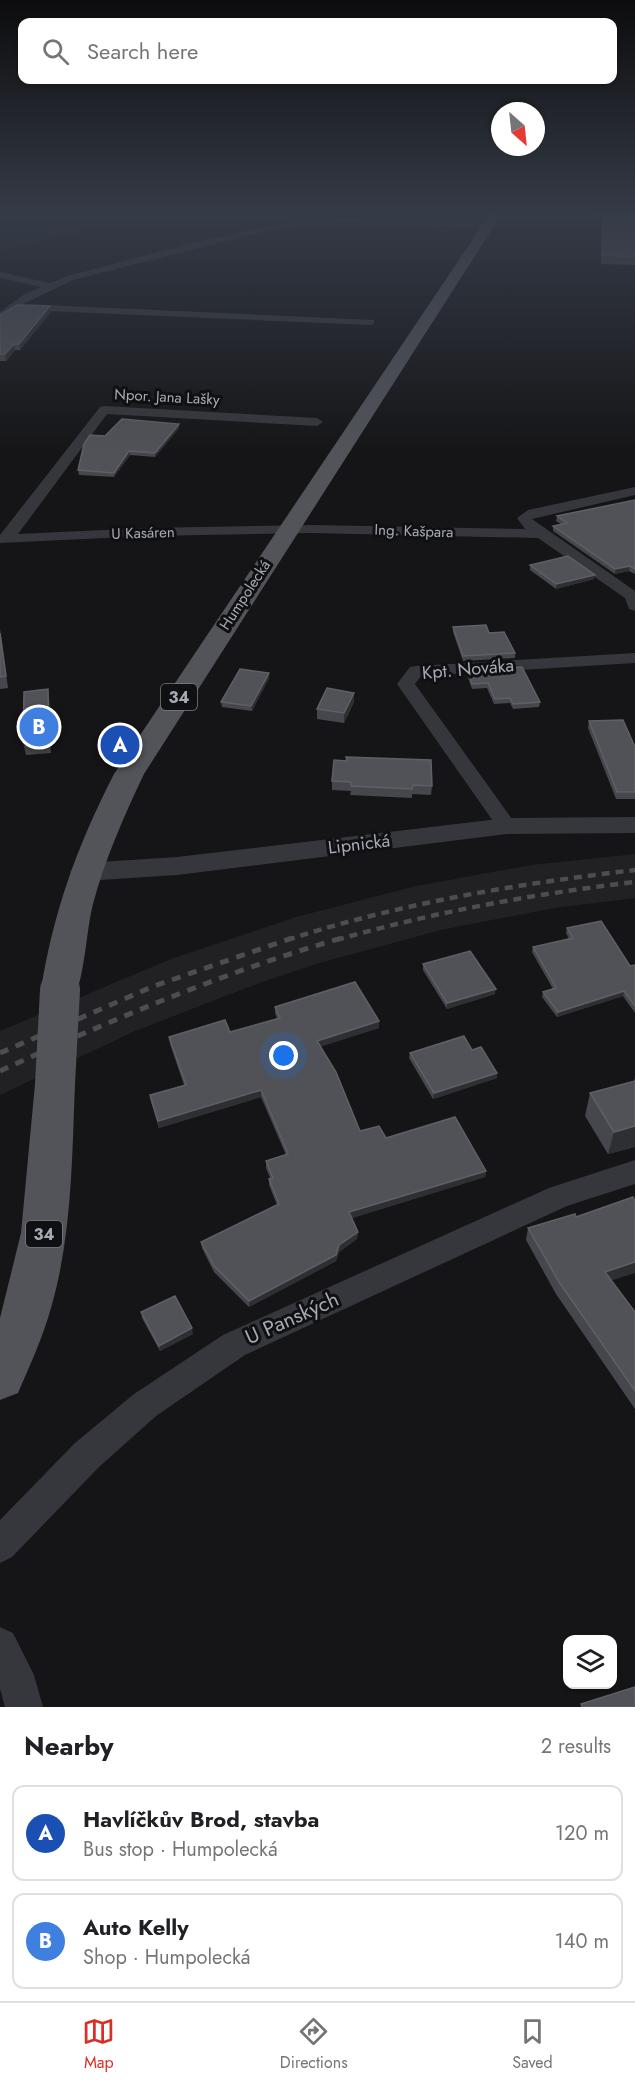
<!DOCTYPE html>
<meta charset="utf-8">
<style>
body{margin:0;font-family:Jost,sans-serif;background:#f2f2f2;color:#202124}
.controls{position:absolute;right:18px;bottom:18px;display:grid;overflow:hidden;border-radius:12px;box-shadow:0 2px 4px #0004}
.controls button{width:54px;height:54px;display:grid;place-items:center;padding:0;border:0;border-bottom:2px solid #e0e0e0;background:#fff;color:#202124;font:30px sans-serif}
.compass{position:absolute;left:491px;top:102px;width:54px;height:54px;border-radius:50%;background:#fff;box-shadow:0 2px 4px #0004;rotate:153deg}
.you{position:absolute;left:284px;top:1056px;width:21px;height:21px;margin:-15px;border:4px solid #fff;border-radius:50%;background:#1a73e8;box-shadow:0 0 0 9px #1a73e833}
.badge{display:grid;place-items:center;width:39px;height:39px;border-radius:50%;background:#d93025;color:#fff;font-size:20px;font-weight:700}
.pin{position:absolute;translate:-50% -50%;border:3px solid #fff;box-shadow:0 2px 6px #0006}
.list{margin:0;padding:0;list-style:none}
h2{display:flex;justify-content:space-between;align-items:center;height:78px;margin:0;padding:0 24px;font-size:26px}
h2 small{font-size:20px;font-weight:400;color:#757577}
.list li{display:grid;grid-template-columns:39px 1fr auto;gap:18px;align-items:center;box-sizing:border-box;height:96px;margin:0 12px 12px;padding:0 12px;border:2px solid #e0e0e0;border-radius:12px}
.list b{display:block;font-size:22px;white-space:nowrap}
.list p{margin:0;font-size:20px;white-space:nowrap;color:#757577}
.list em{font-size:20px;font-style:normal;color:#757577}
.icon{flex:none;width:33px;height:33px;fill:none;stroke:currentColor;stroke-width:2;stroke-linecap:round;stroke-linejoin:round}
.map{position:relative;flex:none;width:635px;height:1707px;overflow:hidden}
.search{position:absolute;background:#fff;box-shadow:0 2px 4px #0004;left:18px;right:18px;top:18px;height:66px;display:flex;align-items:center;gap:15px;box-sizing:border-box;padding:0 21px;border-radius:12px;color:#757577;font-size:22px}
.sheet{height:294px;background:#fff}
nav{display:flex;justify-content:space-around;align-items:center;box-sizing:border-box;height:84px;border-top:2px solid #e0e0e0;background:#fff;font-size:16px;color:#757577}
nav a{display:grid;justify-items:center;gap:3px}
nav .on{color:#d93025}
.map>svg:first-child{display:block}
.built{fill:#212124}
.green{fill:#1f2620}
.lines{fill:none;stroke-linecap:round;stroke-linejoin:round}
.minor{fill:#36373c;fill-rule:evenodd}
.tertiary{fill:#36373c;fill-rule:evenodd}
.primary{fill:#52545a;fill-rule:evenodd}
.rail-far1{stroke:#4b4d52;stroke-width:4.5;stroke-dasharray:8 6;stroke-linecap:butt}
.rail{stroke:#4b4d52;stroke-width:5;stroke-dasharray:9 8;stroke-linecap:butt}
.primary-bridge{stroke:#52545a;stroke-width:40}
.wall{fill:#46474c}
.shaded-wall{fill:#2e2f32}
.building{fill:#515257;stroke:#5e6066;stroke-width:1.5}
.labels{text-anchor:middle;stroke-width:6;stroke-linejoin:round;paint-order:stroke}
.far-street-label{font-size:15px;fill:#a7abb6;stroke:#101012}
.shield{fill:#101012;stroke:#7a7c85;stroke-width:1.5}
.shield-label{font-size:16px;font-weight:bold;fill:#a7abb6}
.street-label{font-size:18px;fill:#a7abb6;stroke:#101012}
.near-street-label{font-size:21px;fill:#a7abb6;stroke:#101012}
</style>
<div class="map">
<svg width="635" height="1707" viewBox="0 0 635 1707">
<rect width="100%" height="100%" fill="#151517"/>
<path class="built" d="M635,854v44l-81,10 -113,22 -118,32 -61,20 -127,49 -135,64v-64l171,-72 125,-42 120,-31 115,-21z"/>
<path class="green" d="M1,215h114l-30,9 -7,8 -78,19z"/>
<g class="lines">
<path class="minor" d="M348,218l140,6 4,2 -4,2 -140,-6 -43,2 -35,6 -197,50 -50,24 351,16v4l-4,1 -347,-15 -5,-2 -18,12v-8l23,-17 18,-8 -41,-9v-6l50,11 17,-7c92,-23 186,-54 281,-58z
M104,406l213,12 6,4 -6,4 -210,-12 -89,120 129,-6 164,-3 214,4 -8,-11 11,-8 107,-23v8l-103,24 103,72v20l-6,-2 -4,-11 -87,-60 -227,-5 -164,3 -147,7v-8l100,-128z
M635,653v10l-214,13 -6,8 102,142 -3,5h-14l-103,-147 13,-17 6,-1z
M635,1160v24l-68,22 -322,149 -89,61 -57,51 -87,90 -12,6v-43l75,-77 59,-49 89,-59 326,-147z
M0,1627l13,6 21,42 9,32h-38l-5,-18z"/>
<path class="tertiary" d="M635,817v16l-128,1 -330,41 -93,6 -10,-3 -4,-6 4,-6 10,-3 93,-6 330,-39z"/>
<path class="primary" d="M489,215h12l-357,559c-20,42 -39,85 -51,130 -7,27 -8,74 -20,96l-13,4 -13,-4 -6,-10c12,-78 37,-146 73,-216z
M55,1068l14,5 6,11c-3,74 -3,152 -24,224 -8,29 -21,57 -33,85l-18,7v-82l21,-85 14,-149 6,-11z"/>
<path class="rail-far1" d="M287,940c114,-37 230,-56 348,-70
M336,940c99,-28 197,-46 299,-58"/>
<path class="rail" d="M0,1053l154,-67 138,-48
M0,1071c111,-51 224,-99 342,-133"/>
<path class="primary-bridge" d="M55,1084l5,-94"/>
</g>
<path class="wall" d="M593,215h42v50l-34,-1 1,-46 -9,-1z
M50,313l-30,37h-5l-9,11h-6v-46z
M179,428l-24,29 -25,-2 -16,22 -35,-2 -1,-5 27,-34z
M635,500v74l-6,-3 -14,3 -62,-43v-5l8,-2 -5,-3 1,-5z
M530,565l64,14 -38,10 -26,-19z
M453,627l36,6 26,20v5l-52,3 -10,-29z
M0,629l8,59 -8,1z
M468,671l72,31 -1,5 -26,2 -3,-6 -16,1 -7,-16 -15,1 -5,-14z
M269,673v5l-17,33 -30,-4 -1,-5z
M354,702l-10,21 -27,-4v-10z
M50,703l1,50 -25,2 -3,-13z
M589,721l46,26v52h-19l-28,-71z
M332,781l100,5 -1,9 -19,-1v4l-62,-3 1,-4 -19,-1z
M567,928l63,38 5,-1v48l-12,-17 -66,21 -15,-20 1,-5 10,-3 -21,-37 1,-5 36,-8 -3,-6z
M423,964l72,30 -48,15 -24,-39z
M275,1007l104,14v7l-59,18 40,85 26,7 100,33 -1,6 -133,41 6,14 -1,7 -18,13 -3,9 -87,46 -35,-35 -12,-24 -1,-6 76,-37 -8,-20v-6l1,-1 -4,-10v-7l20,-6 -25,-58 -102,31 -8,-26 -1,-7 34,-10 -14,-41 -1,-7 61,-5 47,-13 -2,-6z
M472,1050l25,23v5l-64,21 -24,-41 1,-5z
M635,1077v70l-27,7 -23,-38 5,-23 44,-12z
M528,1228l83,53 24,31v97l-79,-115 -30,-54z
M141,1312l52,22 -33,17 -18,-33z"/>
<path class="shaded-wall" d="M50,306v7l-30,37 -1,-6z
M14,344l1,6 -9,11 -1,-7z
M179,424v4l-24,29v-4z
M129,451l1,4 -16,22v-4z
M630,566l-1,5 -14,3v-5z
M595,575l-1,4 -38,10v-5z
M269,673v5l-17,33 -1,-5z
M48,689l2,14 1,50 -2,-14z
M354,693v9l-10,21v-10z
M496,989l-1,5 -48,15v-6z
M624,991l-1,5 -66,21 1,-5z
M379,1021v7l-62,20v-7z
M497,1073v5l-64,21 1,-6z
M261,1090v7l-102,31 -1,-7z
M635,1126v21l-27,7 6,-22z
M486,1171l-1,6 -136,42v-7z
M358,1232l-1,7 -18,13 -3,9 -87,46v-6l90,-56z
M635,1262v11l-34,11 4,-12z
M192,1328l1,6 -33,17 -1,-5z"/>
<path class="building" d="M603,215h32v42l-33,-2z
M17,305l33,1 -31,38h-5l-9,10h-5v-39z
M122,419l57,5 -24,29 -26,-2 -15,22 -36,-3 6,-26 6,-9 15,1z
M635,500v69l-5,-3 -15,3 -62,-43 14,-3 -10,-7z
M568,556l27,19 -39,9 -26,-19z
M486,625l3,8 15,-1 11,21 -52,3 -10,-29z
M0,633l6,43 -6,1z
M522,667l18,35 -27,2 -3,-6 -15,1 -7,-16 -16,1 -4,-13z
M240,669l29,4 -18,33 -30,-4z
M327,688l27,5 -10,20 -27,-4z
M48,689l1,50 -26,3 1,-50z
M623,720l12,27v45h-18l-28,-71z
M346,757l85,3 1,26 -19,-1 -1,4 -61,-3v-4l-19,-1 2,-21 13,1z
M601,921l29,45 5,-1v41l-11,-15 -66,21 -15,-20 13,-4 -23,-41 40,-9 -6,-10z
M470,951l26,38 -49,14 -24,-39z
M355,982l24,39 -62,20 19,31 24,59 19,-5 7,12 69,-21 31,54 -137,41 9,20 -19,13 -3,10 -87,46 -35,-35 -13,-24 78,-38 -10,-25 4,-1 -7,-17 22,-7 -27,-64 -103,31 -8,-26 36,-10 -17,-48 56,-17 5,12 50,-14 -5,-11z
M464,1036l8,14 9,-3 16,26 -63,20 -24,-40z
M635,1081v45l-21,6 -24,-39z
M633,1197l2,4v61l-30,10 30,40v79l-76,-109 -31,-54 47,-14 1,3z
M175,1296l17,32 -33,18 -18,-34z
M635,1687v20h-53l-1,-3z"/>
<linearGradient id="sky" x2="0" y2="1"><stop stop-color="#0c0c0d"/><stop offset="0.47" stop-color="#353b47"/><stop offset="1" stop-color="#353b47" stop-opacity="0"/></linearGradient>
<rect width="635" height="454" fill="url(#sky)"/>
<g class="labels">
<g class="far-street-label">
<text transform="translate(167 397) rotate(3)" y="5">Npor. Jana Lašky</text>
<text transform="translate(414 531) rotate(2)" y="5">Ing. Kašpara</text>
<text transform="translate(143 533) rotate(-2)" y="5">U Kasáren</text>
<text transform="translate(245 595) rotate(-57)" y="5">Humpolecká</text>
</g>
<g class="shield">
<rect x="161" y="684" width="36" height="26" rx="4.5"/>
<rect x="26" y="1221" width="36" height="26" rx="4.5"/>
</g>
<g class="shield-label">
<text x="179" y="703">34</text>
<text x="44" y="1240">34</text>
</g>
<g class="street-label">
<text transform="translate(468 669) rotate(-5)" y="6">Kpt. Nováka</text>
<text transform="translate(359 844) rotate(-7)" y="6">Lipnická</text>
</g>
<g class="near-street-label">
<text transform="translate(292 1318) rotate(-24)" y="7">U Panských</text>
</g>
</g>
</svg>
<div class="controls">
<button><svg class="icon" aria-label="layers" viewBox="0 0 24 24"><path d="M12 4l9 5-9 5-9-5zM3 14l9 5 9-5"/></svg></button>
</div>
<svg class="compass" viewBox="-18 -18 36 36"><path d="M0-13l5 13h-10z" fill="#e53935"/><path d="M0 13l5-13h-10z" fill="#757577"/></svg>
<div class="you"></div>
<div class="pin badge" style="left:120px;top:745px;background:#1a4fb4">A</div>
<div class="pin badge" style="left:39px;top:727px;background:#3f7fe0">B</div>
<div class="search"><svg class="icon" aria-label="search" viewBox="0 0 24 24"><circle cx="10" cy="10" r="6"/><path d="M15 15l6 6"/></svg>Search here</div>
</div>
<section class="sheet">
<h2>Nearby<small>2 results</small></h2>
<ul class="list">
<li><span class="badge" style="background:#1a4fb4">A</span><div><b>Havlíčkův Brod, stavba</b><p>Bus stop · Humpolecká</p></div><em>120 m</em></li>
<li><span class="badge" style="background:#3f7fe0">B</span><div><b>Auto Kelly</b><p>Shop · Humpolecká</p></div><em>140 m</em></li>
</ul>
</section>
<nav>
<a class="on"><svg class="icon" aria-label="map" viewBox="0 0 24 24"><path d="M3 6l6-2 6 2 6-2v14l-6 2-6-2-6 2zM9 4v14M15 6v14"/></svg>Map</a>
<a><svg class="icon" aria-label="directions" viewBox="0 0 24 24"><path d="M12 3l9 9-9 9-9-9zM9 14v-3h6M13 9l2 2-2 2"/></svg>Directions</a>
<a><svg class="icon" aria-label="saved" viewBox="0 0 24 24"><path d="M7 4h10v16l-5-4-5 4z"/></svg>Saved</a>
</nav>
